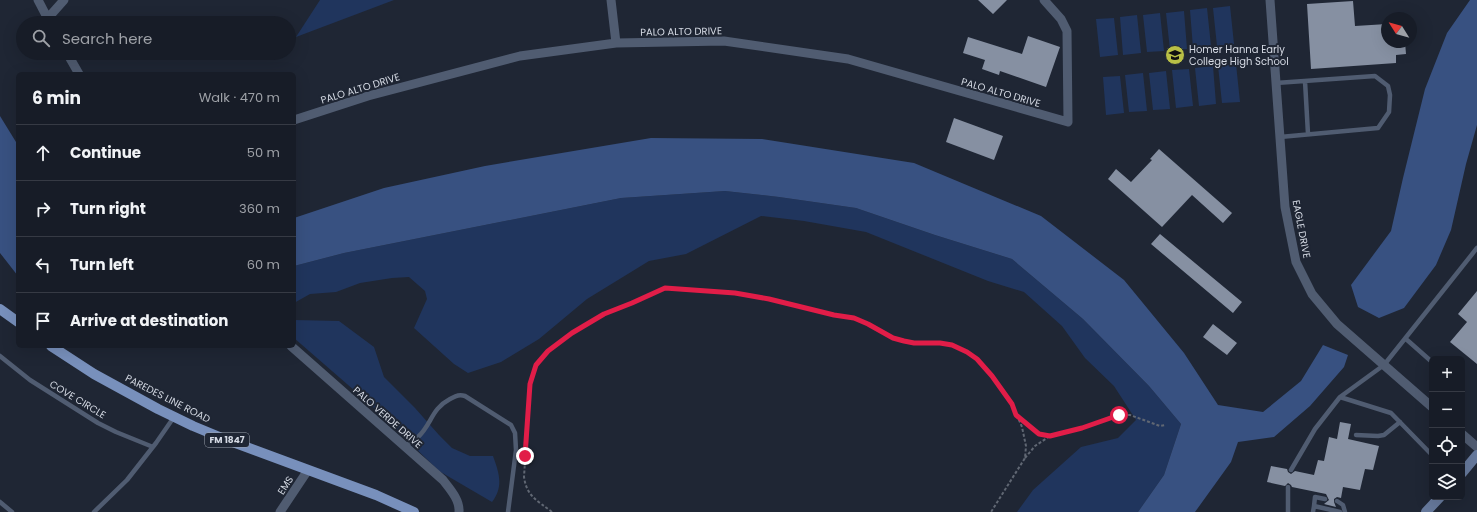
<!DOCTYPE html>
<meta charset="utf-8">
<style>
body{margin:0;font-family:Poppins,sans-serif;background:#242933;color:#f1f3f6}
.controls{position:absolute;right:12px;bottom:12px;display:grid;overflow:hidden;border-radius:6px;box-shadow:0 4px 16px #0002}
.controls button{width:36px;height:36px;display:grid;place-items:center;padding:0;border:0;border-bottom:1px solid #363a44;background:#171c27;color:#f1f3f6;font:20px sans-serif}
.compass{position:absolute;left:1381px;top:12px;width:36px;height:36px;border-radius:50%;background:#171c27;box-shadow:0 4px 16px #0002;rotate:307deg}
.stop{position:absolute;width:12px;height:12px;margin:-9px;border:3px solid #e11d48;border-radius:50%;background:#fff}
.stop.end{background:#e11d48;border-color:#fff;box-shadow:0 1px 4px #0008}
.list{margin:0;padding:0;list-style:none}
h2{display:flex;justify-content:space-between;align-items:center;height:52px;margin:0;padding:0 16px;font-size:17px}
h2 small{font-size:13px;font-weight:400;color:#9ea1a7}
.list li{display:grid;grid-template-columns:26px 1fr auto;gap:12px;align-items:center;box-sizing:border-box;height:56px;padding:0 16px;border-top:1px solid #363a44}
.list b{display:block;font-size:15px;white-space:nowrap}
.list em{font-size:13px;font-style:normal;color:#9ea1a7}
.icon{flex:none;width:22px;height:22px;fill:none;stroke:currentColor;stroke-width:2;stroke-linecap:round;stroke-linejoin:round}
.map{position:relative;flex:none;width:1477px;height:512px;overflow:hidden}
.search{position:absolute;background:#171c27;box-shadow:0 4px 16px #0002;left:16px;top:16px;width:280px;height:44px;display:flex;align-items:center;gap:10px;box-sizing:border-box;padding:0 14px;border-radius:22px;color:#9ea1a7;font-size:15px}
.panel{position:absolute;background:#171c27;box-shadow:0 4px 16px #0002;left:16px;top:72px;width:280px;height:276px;border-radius:6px}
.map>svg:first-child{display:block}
.green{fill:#20355d}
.water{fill:#385181}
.building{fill:#8690a2}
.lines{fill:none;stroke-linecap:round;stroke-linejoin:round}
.path{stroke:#606773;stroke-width:2;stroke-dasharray:3 2;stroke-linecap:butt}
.service{stroke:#505c71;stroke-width:4.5}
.minor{stroke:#505c71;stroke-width:9}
.secondary{stroke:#66799c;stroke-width:10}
.primary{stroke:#7890bc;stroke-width:10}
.route{stroke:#e11d48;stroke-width:5}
.labels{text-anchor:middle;stroke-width:4;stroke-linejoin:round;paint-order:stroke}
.shield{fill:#1f2634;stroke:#9ea4af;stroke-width:1}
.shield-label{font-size:9px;font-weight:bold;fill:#d5dae4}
.street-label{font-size:10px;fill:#d5dae4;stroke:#1f2634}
.poi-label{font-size:10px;fill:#d5dae4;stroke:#1f2634;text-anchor:start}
</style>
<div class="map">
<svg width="1477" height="512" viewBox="0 0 1477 512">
<rect width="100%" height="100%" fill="#1f2634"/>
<path class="green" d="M320,0h74l-98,37z
M1230,6l4,38 -17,2 -4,-38z
M1207,8l4,38 -18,2 -3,-38z
M1184,11l3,38 -17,1 -4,-37z
M1160,13l4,38 -17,1 -4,-37z
M1137,15l4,38 -18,2 -3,-38z
M1114,18l4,37 -18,2 -4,-38z
M1236,64l4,38 -18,1 -4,-37z
M1213,66l3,38 -17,2 -4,-38z
M1189,69l4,37 -17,2 -4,-38z
M1166,71l4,38 -17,1 -4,-37z
M1143,73l4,38 -18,1 -4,-37z
M1120,76l4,37 -18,2 -3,-38z
M725,191l54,6 77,11 79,27 77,24 71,60 66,67 32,38 -17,51 -26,37h-121l16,-22 48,-43 37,-9 18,-18 -22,-34 -29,-28 -23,-32 -38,-34 -36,-11 -122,-49 -62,-11 -43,-5 -75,38 -37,7 -62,38 -48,40 -38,23 -33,11 -14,-9 -40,-36 13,-29 -2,-8 -16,-14 -17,1 -32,5 -24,9 -26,2 -16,9v-37l50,-13 277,-55z
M294,320l45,1 35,26 10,30 31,31 24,27 13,13 18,8h23c6,17 11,30 -1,46l-53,-31 -69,-67 -76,-66z"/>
<path class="water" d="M1470,0h7v125l-11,39 -15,66 -15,35 -32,43 -25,10 -21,-11 -7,-22 40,-54 12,-53 22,-89 22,-56z
M0,116l16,26 2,10v124l-18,-23z
M651,138l111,1 152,24 127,53 83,64 60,73 34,52 45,7 38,-31 22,-36 25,10 -4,12 -34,39 -36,31 -36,5 -7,20 -36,50h-57l26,-37 17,-51 -32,-38 -66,-67 -71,-60 -77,-24 -79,-27 -77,-11 -54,-6 -104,7 -277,55 -50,13v-48l90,-30 101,-22z"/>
<path class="building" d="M978,0h29l-14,14z
M1353,1l2,25 32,-2v18h18l1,12 -10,1v8l-85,6 -4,-65z
M1028,36l32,11 -14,40 -46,-16 -1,4 -17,-6 3,-9 -22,-7 5,-16 54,17z
M954,118l49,18 -9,24 -48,-18z
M1159,149l73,64 -9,10 -31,-28 -30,32 -54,-48 8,-10 15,13 21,-22 -2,-1z
M1160,234l82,68 -9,11 -82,-69z
M1477,291v73l-27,-22 17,-20 -9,-8z
M1213,324l24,19 -10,12 -24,-18z
M1340,422l11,2 -3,15 31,7 -6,24 -8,-1 -5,21 -17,-3 -2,11 -4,-1 -3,2v3l2,5 -12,-3 5,-4 -3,-6 -34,-7 -1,-2 -3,-2 -3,3 -18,-4 4,-16 16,3 1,3 3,2 4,-3 19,4 4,-15 6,1 5,-24 8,2z"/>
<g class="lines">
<path class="path" d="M1018,416l21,18 10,1
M1025,458l10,-12 15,-10 32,-8 37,-13h11l30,11 5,-1
M552,512c-15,-12 -25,-15 -28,-35l6,-93 6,-19 12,-14 25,-18 31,-19 14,-5 47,-21 52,3 18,2 34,6 65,16 20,3 14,5 25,15 21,5h26l12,2 15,8 10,6 15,17 20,28 10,23 4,19 -1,12 -34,54"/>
<path class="service" d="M1305,81l3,53
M1276,83l99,-7 13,10 2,9 -1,17 -11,16 -98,9
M1406,339l26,23
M0,356l30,24 68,43 18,9 37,15
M1340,397l51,16 41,42
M1356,435l22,1 6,-1 16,-13
M405,446c4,-3 10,-5 13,-9 14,-13 13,-28 32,-38 6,-3 9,-5 15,-3l46,29 4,8 1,17 -8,62
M1291,470l24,-41 25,-32 44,-32 93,-117
M1288,487v25
M1337,501l6,4 2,7
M0,502l12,10
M1314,506l1,-9 10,2
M94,512l33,-32 29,-37 18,-26
M1313,512l1,-6 26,6"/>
<path class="minor" d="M38,0l12,23
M611,0l5,43
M1270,0l15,207 11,55 16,32 25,30 95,83
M48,18l16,-18
M67,53l12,21
M294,120l74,-24 152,-40 96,-13 108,-2 124,18 220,63 -1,-91 -6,-12 -17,-19
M291,346l152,134c7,9 17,20 16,32
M1462,434l15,13
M280,512l28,-42"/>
<path class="secondary" d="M1462,473l15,-18
M1426,512l14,-15"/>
<path class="primary" d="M0,309l18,13
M51,346l43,28 64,35 35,17 29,12 154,57 38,17"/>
</g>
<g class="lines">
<path class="route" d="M525,456l5,-72 6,-19 12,-14 24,-18 32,-19 28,-11 33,-15 70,5 34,6 65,16 20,3 14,6 25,14 11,3 10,2h26l12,2 15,7 10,7 15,17 20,28 4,11 23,19 11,2 32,-8 37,-13"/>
</g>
<defs>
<symbol id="school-disc" viewBox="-11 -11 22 22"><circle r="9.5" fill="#b9c046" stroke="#1f2634"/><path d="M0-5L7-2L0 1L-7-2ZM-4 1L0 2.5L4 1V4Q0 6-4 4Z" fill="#111"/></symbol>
</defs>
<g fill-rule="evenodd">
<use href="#school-disc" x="1164" y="44" width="22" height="22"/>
</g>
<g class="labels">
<rect class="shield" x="205" y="433" width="44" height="14" rx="3"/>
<g class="shield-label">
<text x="227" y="443">FM 1847</text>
</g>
<g class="street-label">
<text transform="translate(681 31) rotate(-1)" y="4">PALO ALTO DRIVE</text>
<text transform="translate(360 88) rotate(-17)" y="4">PALO ALTO DRIVE</text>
<text transform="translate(1001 92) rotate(16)" y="4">PALO ALTO DRIVE</text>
<text transform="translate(1302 229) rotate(79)" y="4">EAGLE DRIVE</text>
<text transform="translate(168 398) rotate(27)" y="4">PAREDES LINE ROAD</text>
<text transform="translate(78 399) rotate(31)" y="4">COVE CIRCLE</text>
<text transform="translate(388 417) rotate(41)" y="4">PALO VERDE DRIVE</text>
<text transform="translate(285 485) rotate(-57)" y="4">EMS</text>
</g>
<g class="poi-label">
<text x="1189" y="53">Homer Hanna Early<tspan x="1189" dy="12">College High School</tspan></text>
</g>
</g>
</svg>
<div class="controls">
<button>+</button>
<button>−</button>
<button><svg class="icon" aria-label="locate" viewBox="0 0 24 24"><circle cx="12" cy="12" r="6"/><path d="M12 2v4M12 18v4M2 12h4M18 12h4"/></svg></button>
<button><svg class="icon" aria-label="layers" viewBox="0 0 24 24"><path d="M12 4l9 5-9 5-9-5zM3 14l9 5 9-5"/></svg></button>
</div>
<svg class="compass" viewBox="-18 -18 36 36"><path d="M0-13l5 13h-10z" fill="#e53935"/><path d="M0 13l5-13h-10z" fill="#9ea1a7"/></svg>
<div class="stop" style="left:1119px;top:415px"></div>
<div class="stop end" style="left:525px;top:456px"></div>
<div class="search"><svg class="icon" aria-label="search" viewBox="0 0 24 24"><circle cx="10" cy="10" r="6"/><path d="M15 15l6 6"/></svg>Search here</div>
<section class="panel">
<h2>6 min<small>Walk · 470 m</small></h2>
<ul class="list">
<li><svg class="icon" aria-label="ahead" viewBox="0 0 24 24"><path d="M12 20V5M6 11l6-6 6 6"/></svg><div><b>Continue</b></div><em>50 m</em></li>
<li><svg class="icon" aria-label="right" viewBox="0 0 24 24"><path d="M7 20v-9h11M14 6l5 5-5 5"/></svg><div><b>Turn right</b></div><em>360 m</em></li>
<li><svg class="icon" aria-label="left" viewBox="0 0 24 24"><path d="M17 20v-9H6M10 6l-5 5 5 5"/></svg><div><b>Turn left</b></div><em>60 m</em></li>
<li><svg class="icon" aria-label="arrive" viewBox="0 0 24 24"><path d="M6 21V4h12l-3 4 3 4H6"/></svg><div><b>Arrive at destination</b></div></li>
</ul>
</section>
</div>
